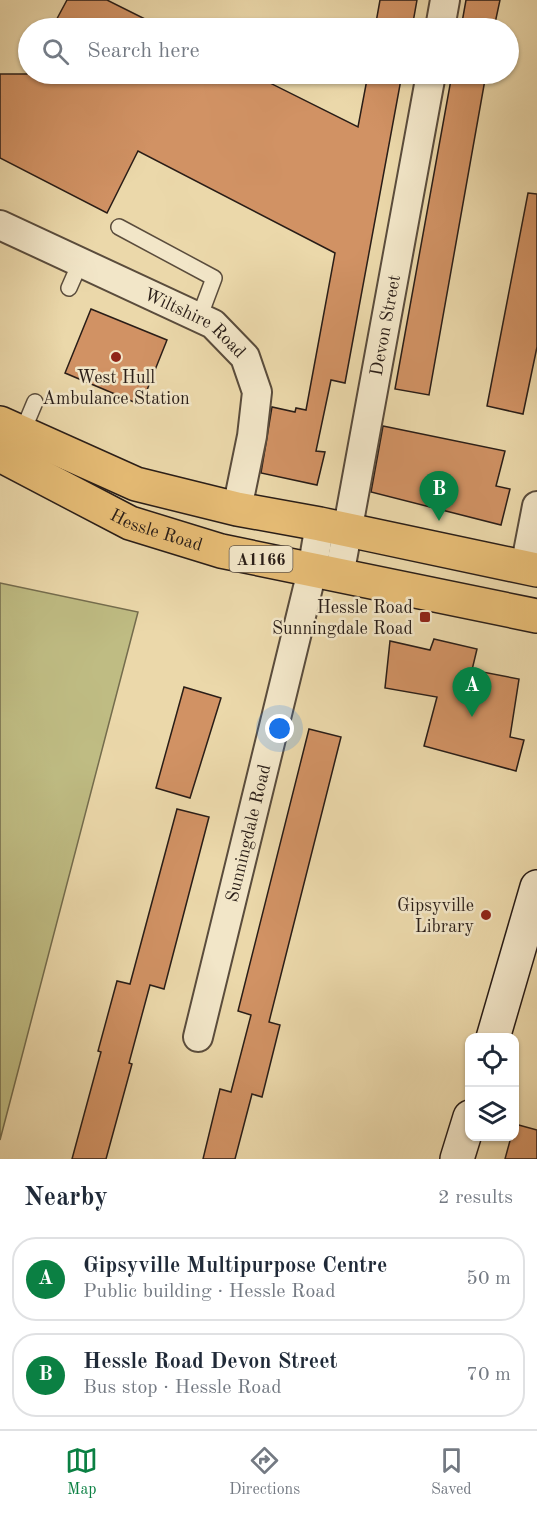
<!DOCTYPE html>
<meta charset="utf-8">
<style>
body{margin:0;font-family:"Old Standard TT",serif;background:#f2f2f3;color:#1f2937}
.controls{position:absolute;right:18px;bottom:18px;display:grid;overflow:hidden;border-radius:12px;box-shadow:0 2px 4px #0004}
.controls button{width:54px;height:54px;display:grid;place-items:center;padding:0;border:0;border-bottom:2px solid #e0e1e3;background:#fff;color:#1f2937;font:30px sans-serif}
.you{position:absolute;left:280px;top:729px;width:21px;height:21px;margin:-15px;border:4px solid #fff;border-radius:50%;background:#1a73e8;box-shadow:0 0 0 9px #1a73e833}
.badge{display:grid;place-items:center;width:39px;height:39px;border-radius:50%;background:#0b8043;color:#fff;font-size:20px;font-weight:700}
.pin{position:absolute;translate:-50% -50px;filter:drop-shadow(0 2px 3px #0008)}
.pin::after{content:'';position:absolute;top:32px;width:21px;height:18px;background:inherit;clip-path:polygon(0 0,100% 0,50% 100%)}
.list{margin:0;padding:0;list-style:none}
h2{display:flex;justify-content:space-between;align-items:center;height:78px;margin:0;padding:0 24px;font-size:26px}
h2 small{font-size:20px;font-weight:400;color:#747a83}
.list li{display:grid;grid-template-columns:39px 1fr auto;gap:18px;align-items:center;box-sizing:border-box;height:84px;margin:0 12px 12px;padding:0 12px;border:2px solid #e0e1e3;border-radius:24px}
.list b{display:block;font-size:22px;white-space:nowrap}
.list p{margin:0;font-size:20px;white-space:nowrap;color:#747a83}
.list em{font-size:20px;font-style:normal;color:#747a83}
.icon{flex:none;width:33px;height:33px;fill:none;stroke:currentColor;stroke-width:2;stroke-linecap:round;stroke-linejoin:round}
.map{position:relative;flex:none;width:537px;height:1159px;overflow:hidden}
.search{position:absolute;background:#fff;box-shadow:0 2px 4px #0004;left:18px;right:18px;top:18px;height:66px;display:flex;align-items:center;gap:15px;box-sizing:border-box;padding:0 21px;border-radius:33px;color:#747a83;font-size:22px}
.sheet{height:270px;background:#fff}
nav{display:flex;justify-content:space-around;align-items:center;box-sizing:border-box;height:84px;border-top:2px solid #e0e1e3;background:#fff;font-size:16px;color:#747a83}
nav a{display:grid;justify-items:center;gap:3px}
nav .on{color:#0b8043}
.map>svg:first-child{display:block}
.green{fill:#bfbc83;stroke:#746c4d;stroke-width:1.5}
.building{fill:#d19264;stroke:#291d17;stroke-width:1.5}
.lines{fill:none;stroke-linecap:round;stroke-linejoin:round}
.lane-casing{stroke:#5a4c3c;stroke-width:18}
.street-casing{stroke:#5a4c3c;stroke-width:32}
.secondary-casing{stroke:#291d17;stroke-width:36}
.primary-casing{stroke:#291d17;stroke-width:36}
.lane{stroke:#f2e6c8;stroke-width:15}
.street{stroke:#f2e6c8;stroke-width:28}
.secondary{stroke:#f2e6c8;stroke-width:33}
.primary{stroke:#e6bc75;stroke-width:33}
.poi-dot{fill:#8f2418;stroke:#f2e6c8;stroke-width:2}
.labels{text-anchor:middle;stroke-width:5;stroke-linejoin:round;paint-order:stroke}
.shield{fill:#f2e6c8;stroke:#65594c;stroke-width:1.5}
.shield-label{font-size:16px;font-weight:bold;fill:#291d17}
.street-label{font-size:18px;fill:#291d17;stroke:#f2e6c8}
.poi-label{font-size:18px;fill:#291d17;stroke:#f2e6c8;text-anchor:end}
</style>
<div class="map">
<svg width="537" height="1159" viewBox="0 0 537 1159">
<rect width="100%" height="100%" fill="#ebd8aa"/>
<filter id="stains"><feTurbulence type="fractalNoise" baseFrequency=".00333" numOctaves="4"/><feColorMatrix values="0 0 0 0 .2 0 0 0 0 .09 0 0 0 0 .02 0 0 0 .5 -.17"/></filter>
<radialGradient id="worn" r=".72"><stop offset=".6" stop-color="#630" stop-opacity="0"/><stop offset="1" stop-color="#630" stop-opacity=".3"/></radialGradient>
<path class="green" d="M0,583l138,29 -138,528z"/>
<path class="building" d="M67,0h40l56,28h-111z
M380,0h37l-5,28h-37z
M466,0h34l-6,28h-33z
M0,74h252l106,53 10,-53h34l-57,309 -14,-3 -15,71 9,1 -8,33 -56,-12 11,-66 23,5 1,-4 10,2 29,-157 -197,-102 -31,62 -107,-55z
M452,74h34l-57,321 -34,-6z
M528,193l9,1v153l-14,67 -36,-8z
M91,309l76,31 -26,65 -76,-32z
M383,426l122,25 -9,35 14,3 -9,36 -130,-33z
M434,639l43,10 -5,21 47,9 -9,58 14,3 -8,31 -92,-25 13,-49 -52,-9 5,-47 40,9z
M184,687l37,11 -31,100 -34,-10z
M309,729l32,8 -72,285 11,3 -18,72 -10,-3 -17,65h-32l17,-70 11,3 20,-77 -13,-4z
M177,809l32,8 -45,172 -14,-4 -21,78 3,1 -26,95h-34l29,-107 -3,-1 19,-70 13,3z
M515,1124l22,6v29h-32l6,-22h3z"/>
<g class="lines">
<defs>
<path id="lane" d="M119,227l95,51 -15,40
M69,288l11,-25
M22,433l13,-31"/>
<g id="street">
<path d="M440,28l5,-28"/>
<path id="s1" d="M0,225l213,99 32,33 12,35 -5,44 -15,73"/>
<path d="M525,568l12,-62"/>
<path id="s2" d="M339,576l92,-502"/>
<path id="s3" d="M198,1037l114,-466 8,-47"/>
</g>
<path id="secondary" d="M493,1038l44,-151
M457,1159l13,-42"/>
<g id="primary">
<path d="M0,423l136,61 101,25 83,15 217,46"/>
<path id="s4" d="M0,455l130,68 91,28 316,65"/>
</g>
</defs>
<use href="#lane" class="lane-casing"/>
<use href="#street" class="street-casing"/>
<use href="#secondary" class="secondary-casing"/>
<use href="#primary" class="primary-casing"/>
<use href="#lane" class="lane"/>
<use href="#street" class="street"/>
<use href="#secondary" class="secondary"/>
<use href="#primary" class="primary"/>
</g>
<g class="poi-dot">
<circle cx="116" cy="357" r="6"/>
<rect x="419" y="611" width="12" height="12" rx="3"/>
<circle cx="486" cy="915" r="6"/>
</g>
<g class="labels">
<rect class="shield" x="229.5" y="546" width="63" height="26" rx="4.5"/>
<g class="shield-label">
<text x="261" y="565">A1166</text>
</g>
<g class="street-label">
<text dy="6" stroke="none"><textPath href="#s1" startOffset="219">Wiltshire Road</textPath></text>
<text dy="6" stroke="none"><textPath href="#s2" startOffset="255">Devon Street</textPath></text>
<text dy="6" stroke="none"><textPath href="#s4" startOffset="174">Hessle Road</textPath></text>
<text dy="6" stroke="none"><textPath href="#s3" startOffset="210">Sunningdale Road</textPath></text>
</g>
<g class="poi-label">
<text x="116" y="383" text-anchor="middle">West Hull<tspan x="116" dy="21">Ambulance Station</tspan></text>
<text x="413" y="613">Hessle Road<tspan x="413" dy="21">Sunningdale Road</tspan></text>
<text x="474" y="911">Gipsyville<tspan x="474" dy="21">Library</tspan></text>
</g>
</g>
<rect width="100%" height="100%" filter="url(#stains)"/>
<rect width="100%" height="100%" fill="url(#worn)"/>
</svg>
<div class="controls">
<button><svg class="icon" aria-label="locate" viewBox="0 0 24 24"><circle cx="12" cy="12" r="6"/><path d="M12 2v4M12 18v4M2 12h4M18 12h4"/></svg></button>
<button><svg class="icon" aria-label="layers" viewBox="0 0 24 24"><path d="M12 4l9 5-9 5-9-5zM3 14l9 5 9-5"/></svg></button>
</div>
<div class="you"></div>
<div class="pin badge" style="left:472px;top:717px">A</div>
<div class="pin badge" style="left:439px;top:521px">B</div>
<div class="search"><svg class="icon" aria-label="search" viewBox="0 0 24 24"><circle cx="10" cy="10" r="6"/><path d="M15 15l6 6"/></svg>Search here</div>
</div>
<section class="sheet">
<h2>Nearby<small>2 results</small></h2>
<ul class="list">
<li><span class="badge">A</span><div><b>Gipsyville Multipurpose Centre</b><p>Public building · Hessle Road</p></div><em>50 m</em></li>
<li><span class="badge">B</span><div><b>Hessle Road Devon Street</b><p>Bus stop · Hessle Road</p></div><em>70 m</em></li>
</ul>
</section>
<nav>
<a class="on"><svg class="icon" aria-label="map" viewBox="0 0 24 24"><path d="M3 6l6-2 6 2 6-2v14l-6 2-6-2-6 2zM9 4v14M15 6v14"/></svg>Map</a>
<a><svg class="icon" aria-label="directions" viewBox="0 0 24 24"><path d="M12 3l9 9-9 9-9-9zM9 14v-3h6M13 9l2 2-2 2"/></svg>Directions</a>
<a><svg class="icon" aria-label="saved" viewBox="0 0 24 24"><path d="M7 4h10v16l-5-4-5 4z"/></svg>Saved</a>
</nav>
